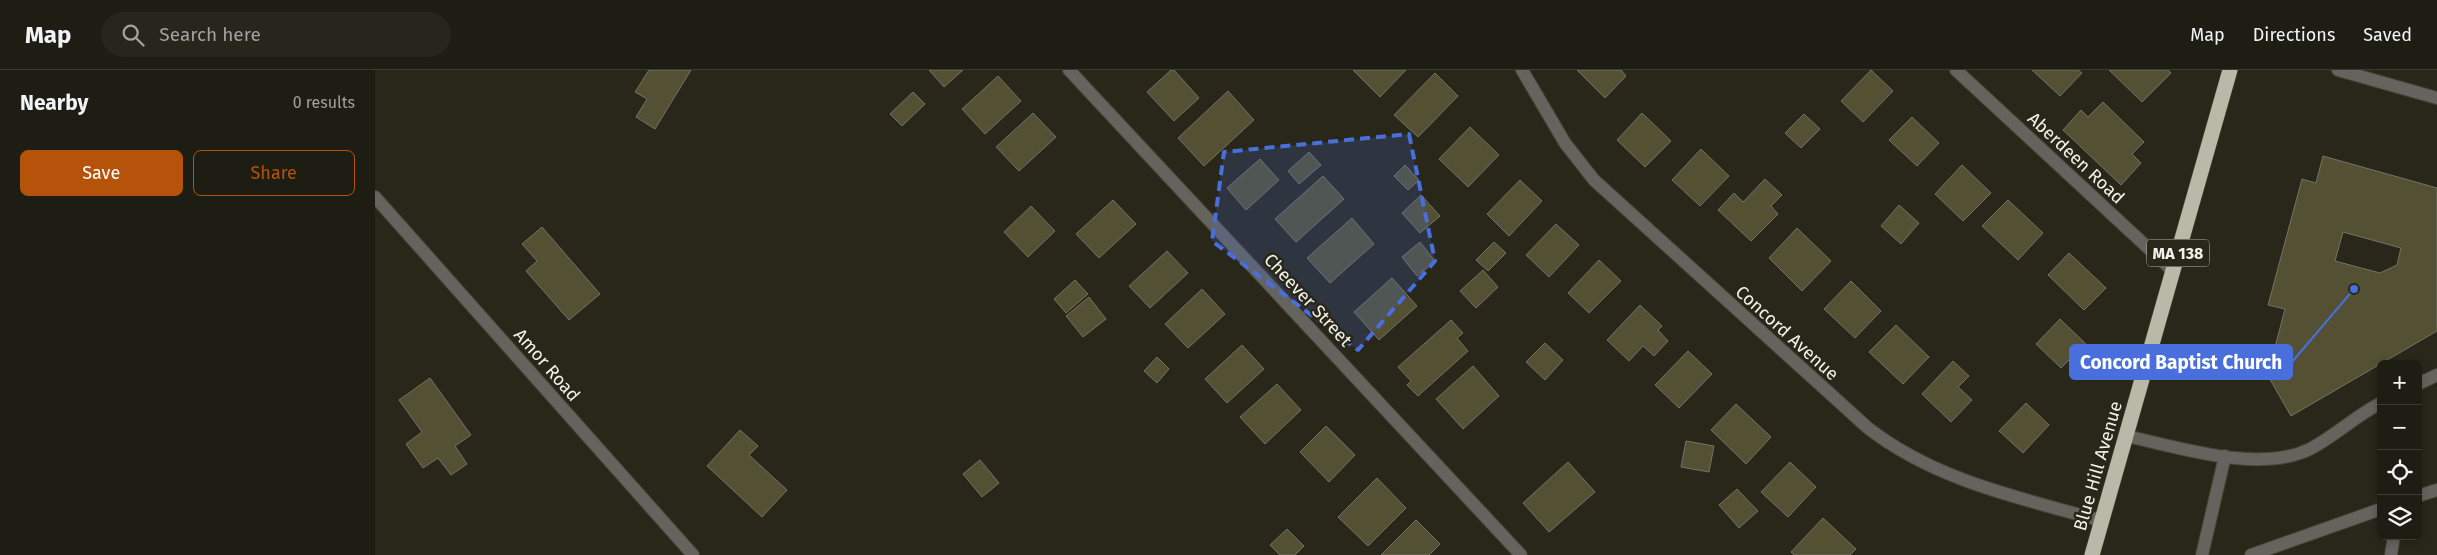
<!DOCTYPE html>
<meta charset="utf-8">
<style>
body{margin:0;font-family:"Fira Sans",sans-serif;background:#26261d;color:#f1f3f6}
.controls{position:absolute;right:15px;bottom:15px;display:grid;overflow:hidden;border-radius:8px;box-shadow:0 2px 8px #0003}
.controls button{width:45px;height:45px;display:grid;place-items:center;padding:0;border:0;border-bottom:1px solid #3c3b34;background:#1e1d14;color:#f1f3f6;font:25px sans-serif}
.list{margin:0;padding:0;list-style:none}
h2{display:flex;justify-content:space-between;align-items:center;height:65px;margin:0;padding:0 20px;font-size:21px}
h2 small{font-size:16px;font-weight:400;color:#a1a2a0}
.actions{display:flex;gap:10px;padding:15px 20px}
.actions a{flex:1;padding:11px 0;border:1px solid #b45309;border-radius:8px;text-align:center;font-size:18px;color:#b45309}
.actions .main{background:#b45309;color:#fff}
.icon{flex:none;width:28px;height:28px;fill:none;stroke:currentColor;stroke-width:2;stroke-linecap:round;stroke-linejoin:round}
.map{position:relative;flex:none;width:2062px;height:485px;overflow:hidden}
header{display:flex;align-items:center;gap:30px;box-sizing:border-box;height:70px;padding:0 25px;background:#1e1d14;border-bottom:1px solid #3c3b34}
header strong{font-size:24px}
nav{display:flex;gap:28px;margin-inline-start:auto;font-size:18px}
.search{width:350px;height:45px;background:#26261d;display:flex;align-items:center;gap:12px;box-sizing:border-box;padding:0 18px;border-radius:28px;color:#a1a2a0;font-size:19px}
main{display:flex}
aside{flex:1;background:#1e1d14}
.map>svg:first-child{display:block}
.building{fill:#535033;stroke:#757364;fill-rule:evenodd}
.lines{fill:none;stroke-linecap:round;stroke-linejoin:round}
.minor-casing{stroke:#444337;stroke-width:14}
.highway-casing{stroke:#444337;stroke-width:16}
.minor{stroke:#64635d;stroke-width:12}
.highway{stroke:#bab9a8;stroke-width:15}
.marked{fill:#486fdc;fill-opacity:0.2;stroke:#486fdc;stroke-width:4;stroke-dasharray:10 6;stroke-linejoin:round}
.labels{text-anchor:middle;stroke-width:5;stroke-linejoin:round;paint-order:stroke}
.shield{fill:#28271a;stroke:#b6b5ac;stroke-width:1}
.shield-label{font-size:16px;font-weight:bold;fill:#f3f2ea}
.street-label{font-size:18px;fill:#f3f2ea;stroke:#28271a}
.leader{fill:none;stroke:#486fdc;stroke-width:2}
.callout-dot{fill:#486fdc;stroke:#28271a;stroke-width:2}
.callout{fill:#486fdc;stroke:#486fdc;stroke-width:2}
.callout-label{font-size:19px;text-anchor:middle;font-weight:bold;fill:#fff}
</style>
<header>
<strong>Map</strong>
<div class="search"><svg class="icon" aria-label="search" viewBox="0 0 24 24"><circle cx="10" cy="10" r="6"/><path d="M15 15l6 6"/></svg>Search here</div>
<nav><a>Map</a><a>Directions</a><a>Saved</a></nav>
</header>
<main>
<aside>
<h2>Nearby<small>0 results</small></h2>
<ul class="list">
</ul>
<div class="actions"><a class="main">Save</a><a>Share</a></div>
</aside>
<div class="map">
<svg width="2062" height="485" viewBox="0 0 2062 485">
<rect width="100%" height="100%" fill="#28271a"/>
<path class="building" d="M274,0h42l-36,59 -19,-12 11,-18 -12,-7z
M554,0h34l-19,17z
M796,0h3l25,28 -25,23 -27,-29z
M978,0h53l-26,27z
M1202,0h44l5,6 -21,22z
M1496,0l22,21 -30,31 -22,-21z
M1657,0h46l4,3 -22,23z
M1734,0h59l3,3 -29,29z
M1060,3l23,23 -40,41 -24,-22z
M623,6l23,25 -36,33 -23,-25z
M853,21l26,29 -50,46 -26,-28z
M538,22l12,12 -23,22 -12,-12z
M1728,32l41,40 -12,12 9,9 -20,22 -58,-55 18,-20 7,7z
M658,43l23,24 -37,34 -23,-24z
M1267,43l29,28 -26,26 -28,-27z
M1429,44l16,15 -19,19 -16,-15z
M1537,47l27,26 -22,23 -28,-26z
M1095,57l29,28 -31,32 -29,-28z
M1326,79l28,27 -29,30 -28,-26z
M934,82l12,13 -22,19 -11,-13z
M1948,86l114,32v143l-146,85 -27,-47 10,-18 11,-42 -17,-4 34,-126 14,4zM1968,162l58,16 -4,17 -17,8 -45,-12z
M885,89l19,21 -33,30 -19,-22z
M1030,95l14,15 -11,10 -14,-14z
M1587,95l29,28 -28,28 -28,-27z
M948,106l21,23 -48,43 -21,-23z
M1390,109l17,16 -11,11 7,8 -27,27 -33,-31 16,-17 9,9z
M1145,110l22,21 -33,35 -22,-22z
M1046,125l19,21 -20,17 -18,-20z
M738,130l23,24 -37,34 -23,-24z
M1633,130l35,33 -25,27 -36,-34z
M1524,135l20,18 -18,21 -20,-18z
M656,136l24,25 -27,26 -24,-25z
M977,148l22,26 -44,39 -23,-25z
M1181,154l23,21 -30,32 -23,-22z
M167,157l58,67 -31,26 -43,-49 11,-10 -15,-17z
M1422,158l34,33 -29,30 -33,-33z
M1045,172l15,19 -18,15 -15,-19z
M1119,172l12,11 -18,18 -12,-11z
M792,181l21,22 -38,35 -21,-22z
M1694,183l37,35 -22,22 -36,-35z
M1224,190l22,21 -32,32 -21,-20z
M1108,200l15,17 -22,21 -16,-17z
M1017,208l25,28 -38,34 -25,-28z
M700,210l13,14 -22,19 -12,-14z
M1476,211l30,30 -26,27 -31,-29z
M827,219l23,25 -37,34 -23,-24z
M714,227l17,22 -23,18 -17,-21z
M1265,235l22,21 -4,4 10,11 -14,15 -11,-10 -14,15 -22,-21z
M1685,249l29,28 -14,14 -4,-3 -10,10 -25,-24z
M1076,250l12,13 -6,5 11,13 -50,45 -11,-11 4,-4 -13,-14z
M1521,255l33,32 -26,27 -34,-32z
M1170,273l18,17 -18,20 -19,-18z
M867,275l22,24 -37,34 -22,-24z
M1313,281l24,23 -33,34 -24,-23z
M782,287l12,12 -12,14 -13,-12z
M1578,291l16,15 -11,11 14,13 -21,22 -29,-28z
M1098,296l26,30 -36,33 -27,-30z
M55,308l41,57 -16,11 12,18 -16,11 -13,-17 -15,10 -17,-24 16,-12 -23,-32z
M902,314l24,26 -36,34 -25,-27z
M1651,333l23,22 -26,28 -24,-22z
M1361,334l35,33 -25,27 -35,-34z
M951,356l29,29 -26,27 -29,-30z
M365,360l18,16 -9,9 38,35 -25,27 -55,-51z
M1311,371l28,5 -5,26 -28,-5z
M605,390l19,23 -17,14 -19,-23z
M1193,392l27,30 -46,40 -26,-29z
M1415,392l26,25 -28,30 -27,-25z
M1002,408l29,30 -38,38 -30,-29z
M1362,419l21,22 -19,17 -20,-23z
M1448,448l33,31 -6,6h-56l-3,-3z
M1041,450l24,24 -11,11h-48z
M912,459l17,17 -9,9h-15l-10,-10z"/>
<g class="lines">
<defs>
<path id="minor" d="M694,0l452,485
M1147,0l43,73 29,37 274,248c68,53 153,70 234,93
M1581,0l217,201
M1963,0l99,28
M0,127l318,358
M2043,314l19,-9
M1751,366c52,11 134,38 184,13 25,-13 45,-33 71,-46
M2043,426l19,-6
M1827,485l23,-99
M1876,485l130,-46
M2016,485l3,-19"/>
<path id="highway" d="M1717,485l138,-485"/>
</defs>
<use href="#minor" class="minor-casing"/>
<use href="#highway" class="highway-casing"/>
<use href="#minor" class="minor"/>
<use href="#highway" class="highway"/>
</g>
<path class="marked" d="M1034,64l26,127 -77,89 -146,-109 12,-89z"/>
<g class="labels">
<rect class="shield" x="1772" y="169.5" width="62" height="27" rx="4"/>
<g class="shield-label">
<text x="1803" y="189">MA 138</text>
</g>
<g class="street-label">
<text transform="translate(1701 88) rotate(43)" y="6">Aberdeen Road</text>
<text transform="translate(933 230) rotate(47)" y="6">Cheever Street</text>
<text transform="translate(1412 263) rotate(42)" y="6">Concord Avenue</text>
<text transform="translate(172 295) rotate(49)" y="6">Amor Road</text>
<text transform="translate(1723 396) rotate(-74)" y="6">Blue Hill Avenue</text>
</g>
</g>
<path class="leader" d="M1979 219L1917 292"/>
<circle class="callout-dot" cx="1979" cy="219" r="5"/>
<rect class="callout" x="1695" y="275" width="222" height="34" rx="5"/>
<g class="callout-label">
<text x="1806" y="299">Concord Baptist Church</text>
</g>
</svg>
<div class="controls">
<button>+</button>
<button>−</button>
<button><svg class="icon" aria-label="locate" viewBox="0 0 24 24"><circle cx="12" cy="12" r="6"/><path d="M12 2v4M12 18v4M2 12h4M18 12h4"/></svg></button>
<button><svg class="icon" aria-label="layers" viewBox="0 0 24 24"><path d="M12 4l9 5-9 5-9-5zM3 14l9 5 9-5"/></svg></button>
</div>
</div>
</main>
